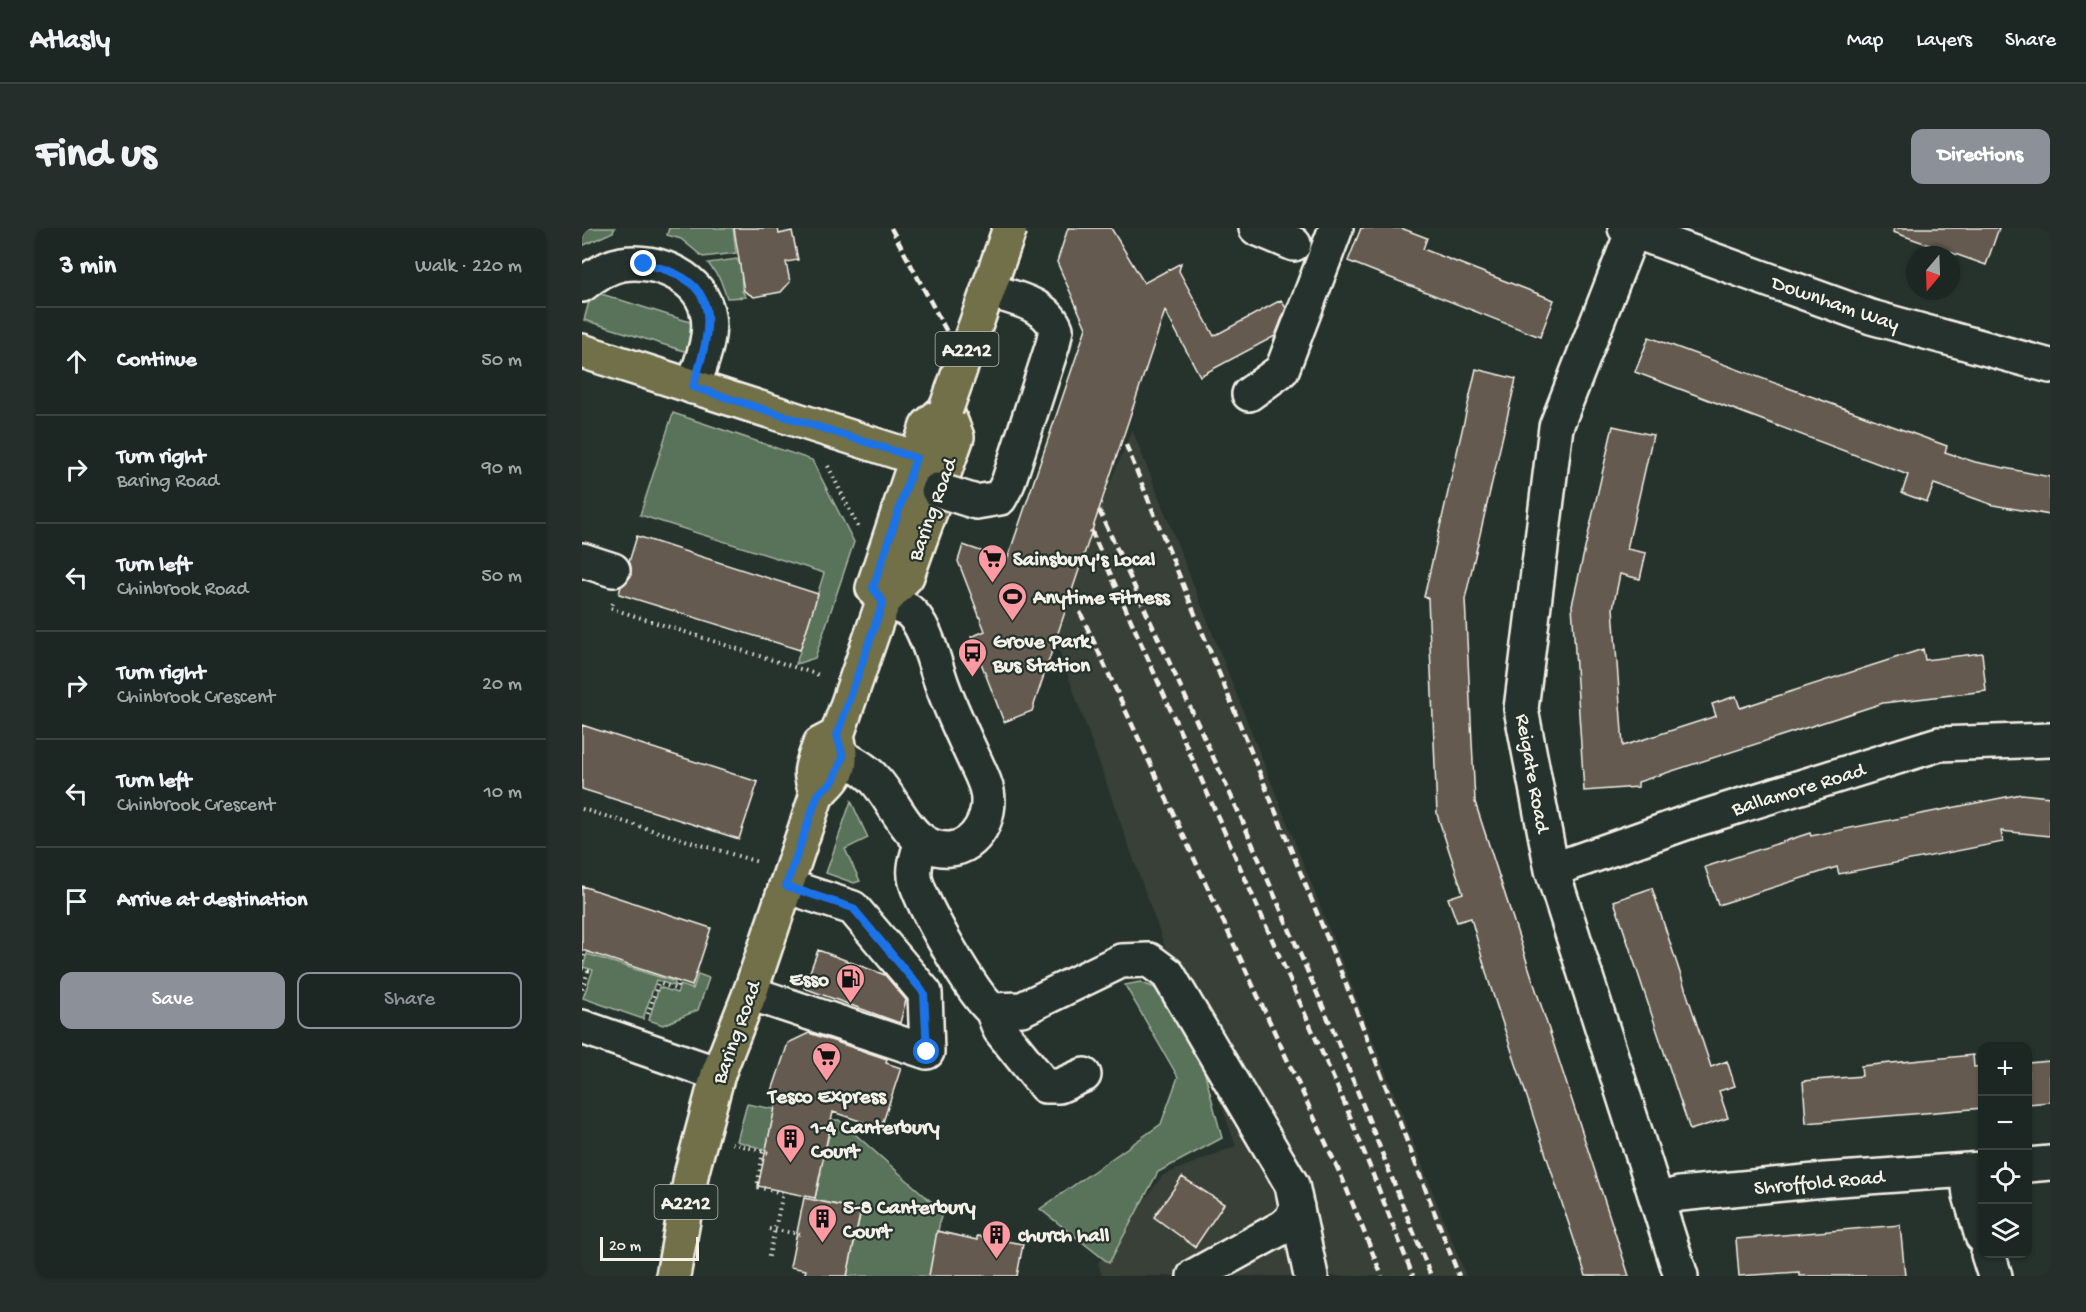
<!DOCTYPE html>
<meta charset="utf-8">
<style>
body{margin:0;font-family:"Gochi Hand",sans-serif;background:#252e2a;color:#f1f3f6}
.controls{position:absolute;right:18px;bottom:18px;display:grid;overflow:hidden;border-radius:12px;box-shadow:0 2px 4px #0004}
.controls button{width:54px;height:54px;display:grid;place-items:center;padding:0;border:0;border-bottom:2px solid #3a4340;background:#1c2622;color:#f1f3f6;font:30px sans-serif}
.compass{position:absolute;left:1324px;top:18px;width:54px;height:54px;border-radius:50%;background:#1c2622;box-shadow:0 2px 4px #0004;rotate:199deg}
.scale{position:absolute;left:18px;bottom:15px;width:99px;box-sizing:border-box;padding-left:6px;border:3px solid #f4f1e8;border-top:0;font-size:16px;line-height:21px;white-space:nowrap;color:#f4f1e8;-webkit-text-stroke:4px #26332d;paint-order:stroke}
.stop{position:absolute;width:18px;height:18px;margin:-14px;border:4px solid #1a73e8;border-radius:50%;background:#fff}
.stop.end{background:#1a73e8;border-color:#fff;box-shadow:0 2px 6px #0008}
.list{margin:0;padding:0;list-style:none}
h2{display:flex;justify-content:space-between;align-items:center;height:78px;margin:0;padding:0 24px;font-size:26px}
h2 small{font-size:20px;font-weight:400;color:#a0a5a5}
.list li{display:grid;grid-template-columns:39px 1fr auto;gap:18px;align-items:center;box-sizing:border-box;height:108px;padding:0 24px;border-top:2px solid #3a4340}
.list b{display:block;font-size:22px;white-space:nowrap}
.list p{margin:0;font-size:20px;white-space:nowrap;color:#a0a5a5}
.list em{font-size:20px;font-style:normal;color:#a0a5a5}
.actions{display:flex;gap:12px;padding:18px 24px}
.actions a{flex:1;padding:14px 0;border:2px solid #8c9099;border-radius:12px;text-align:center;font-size:21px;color:#8c9099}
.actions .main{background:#8c9099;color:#fff}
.icon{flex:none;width:33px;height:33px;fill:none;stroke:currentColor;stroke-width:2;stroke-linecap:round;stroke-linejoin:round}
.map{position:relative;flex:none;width:1468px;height:1048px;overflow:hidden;border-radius:12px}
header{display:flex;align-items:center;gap:36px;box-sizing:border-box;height:84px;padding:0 30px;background:#1c2622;border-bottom:2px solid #3a4340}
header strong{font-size:28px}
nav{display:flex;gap:33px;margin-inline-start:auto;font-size:21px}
.intro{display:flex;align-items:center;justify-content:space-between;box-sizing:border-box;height:144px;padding:0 36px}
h1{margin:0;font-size:42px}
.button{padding:15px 27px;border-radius:12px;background:#8c9099;color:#fff;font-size:21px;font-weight:700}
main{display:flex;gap:36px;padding:0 36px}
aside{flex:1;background:#1c2622;border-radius:12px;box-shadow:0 2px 4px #0004}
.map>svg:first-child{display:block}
.built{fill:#393f37}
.green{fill:#58735a;stroke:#a6b2a1;stroke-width:1.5}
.building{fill:#655a4f;stroke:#f4f1e8;stroke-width:1.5}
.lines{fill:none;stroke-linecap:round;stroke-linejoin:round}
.minor-casing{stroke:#f4f1e8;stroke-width:38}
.major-casing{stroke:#f4f1e8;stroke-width:38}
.path{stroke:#f4f1e8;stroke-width:4;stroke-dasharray:1.5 4.5;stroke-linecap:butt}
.minor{stroke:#26332d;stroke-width:33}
.major{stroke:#71704a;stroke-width:33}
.rail{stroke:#f4f1e8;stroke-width:4.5;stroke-dasharray:9 4.5;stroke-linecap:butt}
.minor-bridge-casing{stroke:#f4f1e8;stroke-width:38;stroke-linecap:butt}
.major-bridge-casing{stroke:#f4f1e8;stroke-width:38;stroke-linecap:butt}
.minor-bridge{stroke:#26332d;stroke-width:33}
.major-bridge{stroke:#71704a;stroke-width:33}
.route{stroke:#1a73e8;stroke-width:8}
.labels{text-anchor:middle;stroke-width:4.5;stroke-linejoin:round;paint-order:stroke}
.shield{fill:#26332d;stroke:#b6b8b0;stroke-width:1.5}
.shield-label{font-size:20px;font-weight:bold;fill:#f4f1e8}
.street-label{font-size:21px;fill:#f4f1e8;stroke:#26332d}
.poi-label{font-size:21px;font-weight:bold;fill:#f4f1e8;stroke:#26332d;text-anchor:start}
</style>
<header>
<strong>Atlasly</strong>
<nav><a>Map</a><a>Layers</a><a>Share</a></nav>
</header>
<div class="intro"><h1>Find us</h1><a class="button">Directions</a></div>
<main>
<aside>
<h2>3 min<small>Walk · 220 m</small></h2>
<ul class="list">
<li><svg class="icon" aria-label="ahead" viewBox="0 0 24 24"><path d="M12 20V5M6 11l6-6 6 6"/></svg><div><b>Continue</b></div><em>50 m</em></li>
<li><svg class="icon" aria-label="right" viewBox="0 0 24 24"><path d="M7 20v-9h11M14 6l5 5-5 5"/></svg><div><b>Turn right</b><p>Baring Road</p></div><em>90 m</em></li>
<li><svg class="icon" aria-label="left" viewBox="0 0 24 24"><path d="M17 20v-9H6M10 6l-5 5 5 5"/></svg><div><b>Turn left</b><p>Chinbrook Road</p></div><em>50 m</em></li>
<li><svg class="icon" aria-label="right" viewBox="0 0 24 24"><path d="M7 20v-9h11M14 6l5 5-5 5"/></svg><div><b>Turn right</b><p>Chinbrook Crescent</p></div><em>20 m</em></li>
<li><svg class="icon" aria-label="left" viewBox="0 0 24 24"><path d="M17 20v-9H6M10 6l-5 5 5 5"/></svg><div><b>Turn left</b><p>Chinbrook Crescent</p></div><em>10 m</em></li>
<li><svg class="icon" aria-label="arrive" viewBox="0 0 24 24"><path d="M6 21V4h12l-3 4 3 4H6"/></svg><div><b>Arrive at destination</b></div></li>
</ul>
<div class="actions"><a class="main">Save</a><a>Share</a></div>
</aside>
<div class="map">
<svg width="1468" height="1048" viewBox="0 0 1468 1048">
<rect width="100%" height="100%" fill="#26332d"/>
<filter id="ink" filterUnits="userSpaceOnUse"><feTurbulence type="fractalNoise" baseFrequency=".0167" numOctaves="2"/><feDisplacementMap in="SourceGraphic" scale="12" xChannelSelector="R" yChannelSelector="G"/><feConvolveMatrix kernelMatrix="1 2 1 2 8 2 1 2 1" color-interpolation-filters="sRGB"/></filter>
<g filter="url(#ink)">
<path class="built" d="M550,201l334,847h-364l-4,-13 65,-88 73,-29 -185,-518z"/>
<path class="green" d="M2,0h31l-2,4 -31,14z
M87,0h64l3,25 -33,4 -22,-18 -14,-4z
M155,31l4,7 1,25 4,6 -19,1 -7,-19 -12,-16z
M10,63l111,35 -9,28 -110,-34z
M91,185l139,47 42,82 -39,116 -19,6 28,-91 -184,-58z
M269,573l17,37 -23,11 15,32 -6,2 -28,-10z
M5,726l88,28 -1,4 -18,-6 -13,39 -60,-21 10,-28 -10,-3z
M116,746l11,4 -11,32 -35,15 -14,-5 10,-33 18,6 3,-8 13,4z
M558,754l20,8 44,80 18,68 -64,34 -49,91 -69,-54 121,-85 17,-47 -53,-92z
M165,876l37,7 -11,7 -7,32 -29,-9z
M251,892h6l103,91 -13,65h-82l14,-66 -45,-10 -1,-2 6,-25 -5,-2 8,-15z"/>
<path class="building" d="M152,0h44l1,6 13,-3 6,29 -12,2 4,20 -9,10 -27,5 -10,-6z
M486,0h43l33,55 37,-20 -2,8 35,65 67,-36 5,8 -11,28 -75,40 -35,-65 -133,400 -28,11 -33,-85 14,-6 -27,-70 5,-16 44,15 79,-232 -29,-66z
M779,0h40l26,10 -4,11 131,51 -14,37 -192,-76z
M1312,0h105l-13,37 -93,-33z
M1067,109l298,109 -2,6 30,10 75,15v38l-57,-10 -59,-21 -7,18 -25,-9 6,-18 -273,-103z
M894,141l40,10 -51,220 10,203 154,474h-43l-98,-297 -17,-61 -14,4 -9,-24 15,-5 -26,-79 -9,-216 -4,-1z
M1031,198l40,9 -26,114 19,4 -6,26 -20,-5 -7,34 10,138 93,-30 -4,-12 24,-8 4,12 183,-59 2,11 57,-7 4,38 -103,12 -245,79v5l-54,4 -12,-186z
M55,308l181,58 -18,56 -181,-56 2,-8 10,-10 -2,-14z
M0,497l176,57 -19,57 -157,-50z
M1439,566l29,3v39l-49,-5 2,11 -164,32 -2,-7 -119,38 -13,-38 105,-34 1,3z
M0,658l129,42 -19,58 -110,-36z
M1070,660l59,179 16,-6 8,25 -16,5 9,27 -38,12 -76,-229z
M236,722l67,25 21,25 -6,23 -96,-35z
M227,805l78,26 -1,4 15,5 -20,60 -48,-16 -18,86 -57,-12 20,-92 -6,-3 16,-48z
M1391,827l1,12 9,-1v42l-177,15 -3,-42 59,-5 -1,-10z
M1468,833v41l-22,2v-41z
M600,949l42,27 -29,43 -41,-30z
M222,970l57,12 -14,66h-43l2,-6 -16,-3z
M1318,997l5,51h-106v-4l-60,4 -3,-37z
M355,1003l40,9v-4l46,8 -6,32h-88z"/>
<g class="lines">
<defs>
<path id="minor" d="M674,0l38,16
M1043,0l246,89 179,49
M1052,0l-78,199 -35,282 31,161 129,406
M0,57c12,-10 24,-18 40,-21 35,-6 81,14 86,52 4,23 -8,49 -15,71
M667,166l33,-24 54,-142
M0,332l31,10
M261,529c12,7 24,13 33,24 21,23 35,71 74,68 27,-2 42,-33 37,-58 -2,-10 -8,-21 -12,-30 -11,-24 -22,-47 -31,-71 -9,-22 -17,-65 -35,-79 -7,-5 -19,-7 -26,-9
M340,613c-4,13 -10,27 -6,41 8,26 56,112 76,128l30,-1 99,-48 28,-1 19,14 124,211 19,91
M970,642l139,-49 248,-77 111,-4
M168,765l177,59 -2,-59 -72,-85 -67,-22
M410,782l8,20 45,56h14l25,-11
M0,799l136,47
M1446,937l22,-2
M1385,942l3,25 12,41
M1075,972l23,-6 145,-14 157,-11
M1406,1026l7,22
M612,1048l89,-49 8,-7 6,-13"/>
<path id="major" d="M0,123l334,107
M235,566c-10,-24 -5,-27 3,-50l17,-9
M91,1048l19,-105 26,-97 32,-81 67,-199c24,-19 27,-30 20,-59l46,-133 24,-26 50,-139 -11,-28 -19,17 -54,162 10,14"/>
</defs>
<use href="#minor" class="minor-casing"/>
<use href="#major" class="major-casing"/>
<path class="path" d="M246,238l30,61
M30,375l-2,5 209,67
M0,581l176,53
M0,734l3,-10
M0,741l6,2 -6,19
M66,786l10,-31 18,6 3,-8
M150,915l37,10
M181,924l-6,35 26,6 -15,67
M187,1001l31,5"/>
<use href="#minor" class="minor"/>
<use href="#major" class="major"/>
<path class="rail" d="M309,0l56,104
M544,217l226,554 107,277
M517,282l139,301 95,219 98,246
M509,302l256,579 66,167
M498,384l263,568 39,96"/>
<defs>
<path id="minor-bridge" d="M356,262l38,12 24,-4 8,-15 45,-139 3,-15c-10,-26 -44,-31 -68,-39"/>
<path id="major-bridge" d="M364,181l64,-181"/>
</defs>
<use href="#minor-bridge" class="minor-bridge-casing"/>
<use href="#major-bridge" class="major-bridge-casing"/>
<use href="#minor-bridge" class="minor-bridge"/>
<use href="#major-bridge" class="major-bridge"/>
</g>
</g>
<g class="lines" filter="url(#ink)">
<path class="route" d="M62,36c80,16 69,60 49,123l223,71 -43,130 10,14 -46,133 6,22 -10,24 -15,13 -32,92 67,22 71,85 3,59"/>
</g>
<defs>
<symbol id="supermarket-pin" viewBox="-11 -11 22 30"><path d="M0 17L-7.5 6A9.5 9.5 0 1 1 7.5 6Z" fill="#ff9aa2" stroke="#26332d"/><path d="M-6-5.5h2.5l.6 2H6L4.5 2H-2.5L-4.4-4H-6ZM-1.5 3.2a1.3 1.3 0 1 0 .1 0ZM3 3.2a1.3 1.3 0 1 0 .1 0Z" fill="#111"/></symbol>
<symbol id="stadium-pin" viewBox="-11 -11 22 30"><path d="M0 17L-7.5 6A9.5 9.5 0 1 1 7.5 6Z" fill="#ff9aa2" stroke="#26332d"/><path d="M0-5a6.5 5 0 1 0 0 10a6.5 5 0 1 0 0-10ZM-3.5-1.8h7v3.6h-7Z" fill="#111"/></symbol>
<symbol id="bus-pin" viewBox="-11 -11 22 30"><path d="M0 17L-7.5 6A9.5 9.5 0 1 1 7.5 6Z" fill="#ff9aa2" stroke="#26332d"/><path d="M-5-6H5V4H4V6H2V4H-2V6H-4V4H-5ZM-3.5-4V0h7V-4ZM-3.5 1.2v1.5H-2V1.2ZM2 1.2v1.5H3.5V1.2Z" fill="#111"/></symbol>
<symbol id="fuel-pin" viewBox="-11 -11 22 30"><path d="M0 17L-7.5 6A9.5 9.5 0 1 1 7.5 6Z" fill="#ff9aa2" stroke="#26332d"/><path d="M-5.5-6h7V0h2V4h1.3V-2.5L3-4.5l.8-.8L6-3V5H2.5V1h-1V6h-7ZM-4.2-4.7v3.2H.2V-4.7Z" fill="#111"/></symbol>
<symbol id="building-pin" viewBox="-11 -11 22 30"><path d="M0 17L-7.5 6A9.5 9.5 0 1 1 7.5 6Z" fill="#ff9aa2" stroke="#26332d"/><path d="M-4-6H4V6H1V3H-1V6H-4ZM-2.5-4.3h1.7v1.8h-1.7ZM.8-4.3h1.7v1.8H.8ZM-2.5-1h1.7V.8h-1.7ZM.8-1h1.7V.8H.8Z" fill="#111"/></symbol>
</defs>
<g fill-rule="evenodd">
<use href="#supermarket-pin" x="394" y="314" width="33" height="45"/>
<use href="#stadium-pin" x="414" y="352" width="33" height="45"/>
<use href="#bus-pin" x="374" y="408" width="33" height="45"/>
<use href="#fuel-pin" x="252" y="734" width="33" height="45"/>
<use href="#supermarket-pin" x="228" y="812" width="33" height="45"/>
<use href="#building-pin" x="192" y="894" width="33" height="45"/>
<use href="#building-pin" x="224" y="974" width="33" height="45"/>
<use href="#building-pin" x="398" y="990" width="33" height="45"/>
</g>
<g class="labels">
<g class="shield">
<rect x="353.5" y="104" width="63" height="34" rx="4.5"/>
<rect x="72.5" y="957" width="63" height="34" rx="4.5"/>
</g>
<g class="shield-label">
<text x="385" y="128">A2212</text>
<text x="104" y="981">A2212</text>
</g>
<g class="street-label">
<text transform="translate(1254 74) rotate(19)" y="7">Downham Way</text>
<text transform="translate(349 281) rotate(-70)" y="7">Baring Road</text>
<text transform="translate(952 545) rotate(80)" y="7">Reigate Road</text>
<text transform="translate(1216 560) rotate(-17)" y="7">Ballamore Road</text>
<text transform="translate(153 804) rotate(-70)" y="7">Baring Road</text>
<text transform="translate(1237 953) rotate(-5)" y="7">Shroffold Road</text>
</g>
<g class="poi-label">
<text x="431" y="337">Sainsbury's Local</text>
<text x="451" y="375">Anytime Fitness</text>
<text x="411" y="419">Grove Park<tspan x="411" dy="24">Bus Station</tspan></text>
<text x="247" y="757" text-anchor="end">Esso</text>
<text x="245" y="874" text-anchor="middle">Tesco Express</text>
<text x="229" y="905">1-4 Canterbury<tspan x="229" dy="24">Court</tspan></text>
<text x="261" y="985">5-8 Canterbury<tspan x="261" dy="24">Court</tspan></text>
<text x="436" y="1013">church hall</text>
</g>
</g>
</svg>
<div class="controls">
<button>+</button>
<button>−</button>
<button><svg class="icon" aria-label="locate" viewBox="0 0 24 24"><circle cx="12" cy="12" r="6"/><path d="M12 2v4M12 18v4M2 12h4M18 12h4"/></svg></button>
<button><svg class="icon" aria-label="layers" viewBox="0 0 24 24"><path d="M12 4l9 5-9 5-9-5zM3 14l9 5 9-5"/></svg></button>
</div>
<svg class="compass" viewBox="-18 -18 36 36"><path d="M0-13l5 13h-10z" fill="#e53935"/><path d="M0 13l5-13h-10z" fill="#a0a5a5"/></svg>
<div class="scale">20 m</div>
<div class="stop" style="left:345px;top:824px"></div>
<div class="stop end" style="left:62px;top:36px"></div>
</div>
</main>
